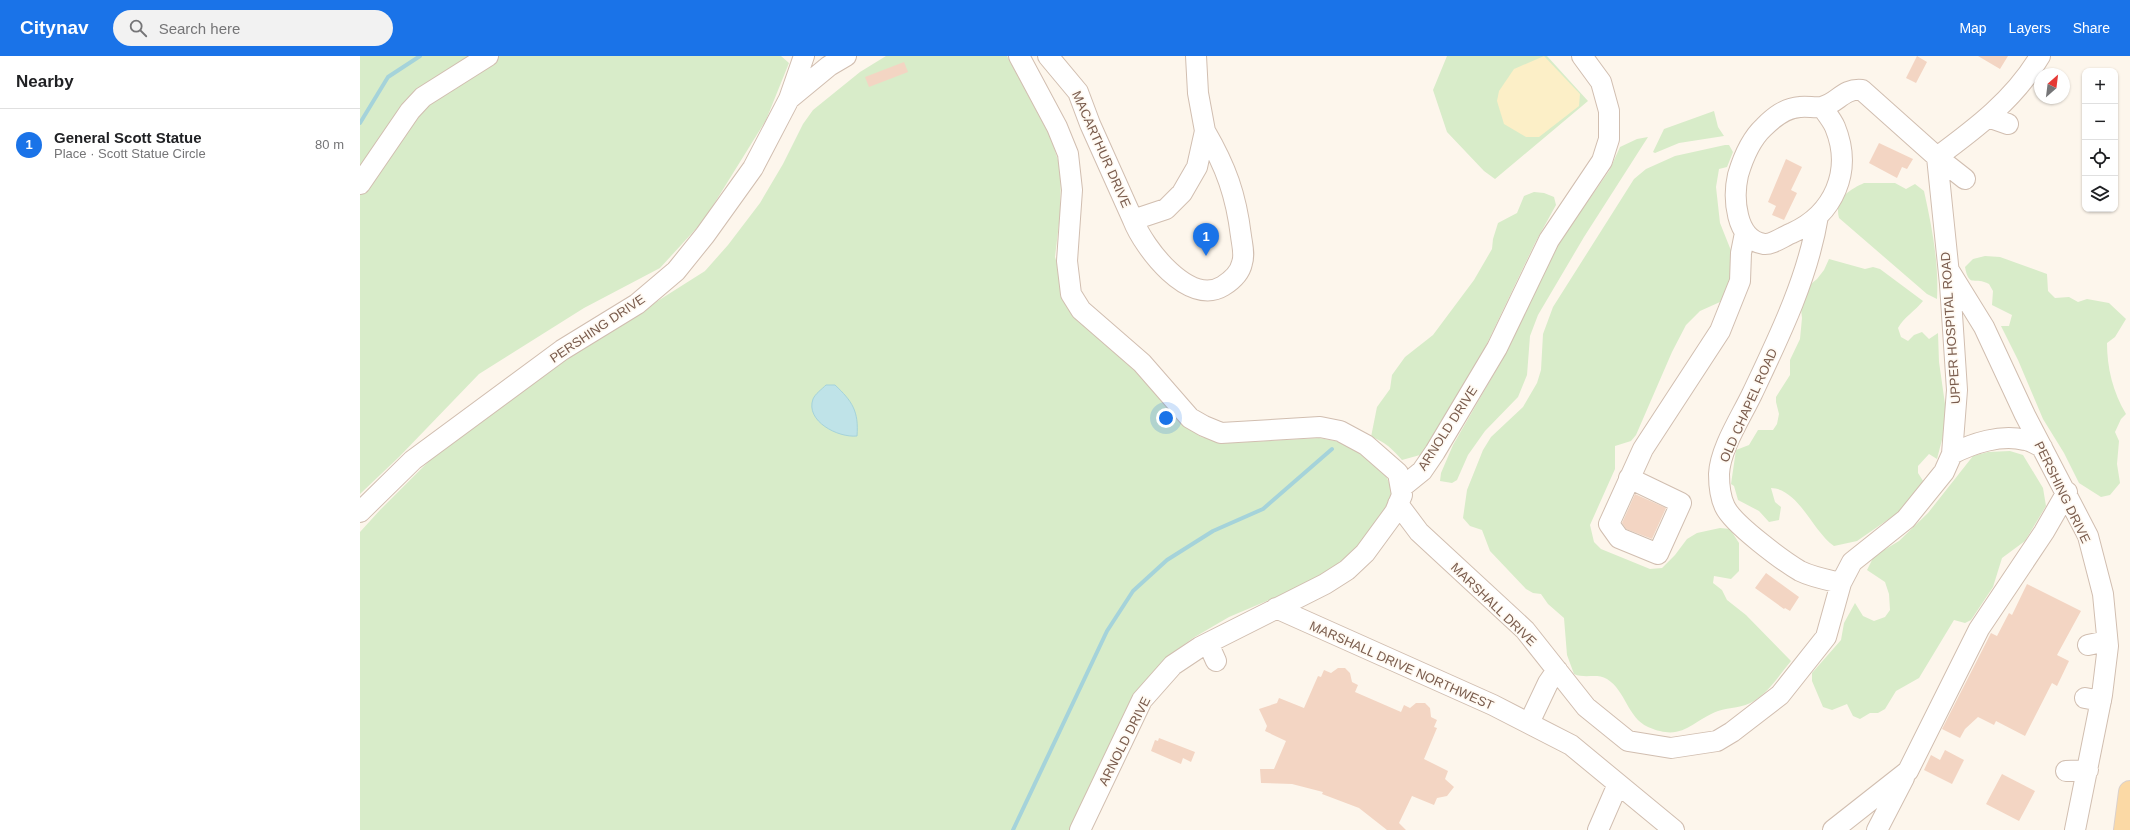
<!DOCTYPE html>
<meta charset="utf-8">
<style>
body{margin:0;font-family:Helvetica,sans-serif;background:#f2f2f2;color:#202124}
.controls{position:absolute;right:12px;top:12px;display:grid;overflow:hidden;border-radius:8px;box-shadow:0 1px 3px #0004}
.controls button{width:36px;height:36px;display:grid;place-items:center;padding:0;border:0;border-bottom:1px solid #e0e0e0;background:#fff;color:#202124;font:20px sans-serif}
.compass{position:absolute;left:1674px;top:12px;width:36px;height:36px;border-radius:50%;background:#fff;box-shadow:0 1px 3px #0004;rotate:28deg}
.you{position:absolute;left:806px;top:362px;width:14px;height:14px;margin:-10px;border:3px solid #fff;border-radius:50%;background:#1a73e8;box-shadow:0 0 0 6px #1a73e833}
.badge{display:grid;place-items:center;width:26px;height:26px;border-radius:50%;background:#1a73e8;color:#fff;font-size:13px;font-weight:700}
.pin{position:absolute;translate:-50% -33px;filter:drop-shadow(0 1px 2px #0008)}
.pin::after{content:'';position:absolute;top:21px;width:14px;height:12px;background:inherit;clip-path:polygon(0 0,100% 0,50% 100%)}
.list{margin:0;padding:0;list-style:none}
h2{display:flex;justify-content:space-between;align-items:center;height:52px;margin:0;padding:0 16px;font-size:17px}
h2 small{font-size:13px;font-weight:400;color:#757577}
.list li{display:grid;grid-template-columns:26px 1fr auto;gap:12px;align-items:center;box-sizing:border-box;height:72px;padding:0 16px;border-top:1px solid #e0e0e0}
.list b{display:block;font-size:15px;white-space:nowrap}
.list p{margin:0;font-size:13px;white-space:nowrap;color:#757577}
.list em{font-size:13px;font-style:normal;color:#757577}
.icon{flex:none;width:22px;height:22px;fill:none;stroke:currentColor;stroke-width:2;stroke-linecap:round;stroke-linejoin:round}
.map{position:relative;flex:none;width:1770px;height:774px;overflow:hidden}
header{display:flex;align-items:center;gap:24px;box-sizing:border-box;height:56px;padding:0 20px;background:#1a73e8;color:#fff}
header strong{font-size:19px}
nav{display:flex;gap:22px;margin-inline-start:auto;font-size:14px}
.search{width:280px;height:36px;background:#f2f2f2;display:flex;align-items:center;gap:10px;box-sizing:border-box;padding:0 14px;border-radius:22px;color:#757577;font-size:15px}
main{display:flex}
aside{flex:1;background:#fff}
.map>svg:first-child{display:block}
.green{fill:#d8ecc9}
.sand{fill:#fcefc7}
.water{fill:#bfe3e8;stroke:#a5d3da}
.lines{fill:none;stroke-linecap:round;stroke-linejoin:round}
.stream{stroke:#a5d3da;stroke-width:4}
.building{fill:#f3d5c3}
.minor-casing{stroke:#d1beb0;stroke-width:22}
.major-casing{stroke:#dad1cd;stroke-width:24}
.minor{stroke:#fff;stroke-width:20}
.major{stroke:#fbd9a5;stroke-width:22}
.labels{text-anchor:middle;stroke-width:3.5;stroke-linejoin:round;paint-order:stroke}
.street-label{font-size:13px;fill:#7a5c4d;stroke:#fffaf3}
</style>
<header>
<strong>Citynav</strong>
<div class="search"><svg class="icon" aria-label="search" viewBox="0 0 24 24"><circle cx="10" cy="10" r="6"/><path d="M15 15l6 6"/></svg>Search here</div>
<nav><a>Map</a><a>Layers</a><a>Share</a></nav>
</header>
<main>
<aside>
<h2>Nearby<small></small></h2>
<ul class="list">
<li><span class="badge">1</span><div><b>General Scott Statue</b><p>Place · Scott Statue Circle</p></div><em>80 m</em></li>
</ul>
</aside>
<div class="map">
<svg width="1770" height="774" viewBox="0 0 1770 774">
<rect width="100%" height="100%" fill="#fdf6ec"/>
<path class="green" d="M0,0h421l8,7 -23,57 -62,100 -44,48 -76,40 -105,66 -80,83 -39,37z
M526,0h121l44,82 10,32 -1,45 -5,42 16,50 63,61 51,57 16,12 29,6 89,-5 27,5 23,13 18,22 5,11 -2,11 -7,14 -29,40 -35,25 -90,38 -36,21 -15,11 -27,29 -24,32 -58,120h-709v-298l20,-22 54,-54 110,-83 161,-102 23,-26 32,-42 23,-39 20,-40 10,-14 47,-38z
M1087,0h100l41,45 -93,78 -11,-8 -37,-39 -14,-42z
M1354,55l4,16 6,9 -45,7 -24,10 -2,-1 11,-23z
M1288,81l-64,100 -46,78 -8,21 -3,39 -9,22 -33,34 -17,24 -11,25 -5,3 -12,-2 1,-8 12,-28 49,-85 56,-116 51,-73 11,-24 17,-8z
M1365,89h4l4,7 -6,15 -8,2 -3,18 4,36 14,35 -2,22 -12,22 -20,9 -14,14 -14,27 -36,83 -5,6 -16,5v23l-25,56 4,17 7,7 49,20 12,-1 13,-13 12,-16 10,-6 23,-5 10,1 9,14v28l-8,8 -17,-3 -1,7 9,7 5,10 19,15 45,46c-11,13 -22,31 -37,40 -11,7 -24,6 -36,10 -28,11 -35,31 -70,16 -21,-10 -22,-36 -41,-48 -10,-6 -22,0 -33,-5l-7,-19 -3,-37 -16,-14 -7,-10 -8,-1 -7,-4 -36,-38 -8,-21 -12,-4 -7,-8 4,-28 16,-40 8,-13 32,-30 14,-24 4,-13 2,-36 10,-27 81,-128 12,-10 29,-13z
M1504,127h31l11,6 9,-5 9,7c8,36 15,72 13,108l-10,-5 -88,-76c-5,-19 10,-28 25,-35z
M1174,136l10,1 10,4 2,8 -21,38 -65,136 -43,69 -7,7 -18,5c-9,-10 -17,-19 -31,-23l6,-30 13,-18 2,-14 13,-18 28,-22 41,-55 18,-31 1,-10 5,-16 19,-10 7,-17z
M1625,200l15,1 47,17 1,17 7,7 14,-1 9,5 9,-3 22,4 17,16 -11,18 -8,6c0,25 6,49 19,71l-5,5 -6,13 4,9 -2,23 3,19 -10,12 -9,2 -22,-14 -15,-30 -21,-34 -25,-59 -17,-34h8l3,-11 -20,-10 1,-14 -4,-7c-14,-8 -20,5 -24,-17l8,-8z
M1469,203l36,10 8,-2 7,2 43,32c-8,10 -19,16 -25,27l3,9 7,4 6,-6 8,-3 7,7 9,-6 1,29 7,49 -2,21 -7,27 -8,-5 -11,12v7l7,11 -26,28 -42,29 -23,5c-21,-14 -35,-57 -63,-58l4,14 6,5 -2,13 -10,2 -10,-11 -21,-11 -4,-14 -3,-2 5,-34 13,-5 9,-15h15l4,-6 2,-10 -3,-12v-5l14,-22v-15l10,-21 2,-21 -2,-18 6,-12 11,-9 7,-9z
M1650,395l13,4 20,33 3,18 -21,35 -23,17 -9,29 -22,33 -6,3 -11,-3 -35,58 -23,13 -11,18 -7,4h-8l-10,6 -7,-3 -6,-12 -15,6 -9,-3 -11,-26v-8l29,-33 3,-17 11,-20 8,13 11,5 11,-4 5,-7 -1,-16 -4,-12 -18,-12 7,-14 25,-15 29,-28 45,-57 15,-4z"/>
<path class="sand" d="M1184,0l36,38 -1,12 -40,31h-13l-22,-13 -7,-23 2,-10 15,-22z"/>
<path class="water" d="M466,329h9c17,16 24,26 22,51 -19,2 -52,-15 -44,-37 2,-5 9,-10 13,-14z"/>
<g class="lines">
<path class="stream" d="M0,67l28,-46 32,-21
M653,774l94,-199 26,-40 34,-31 46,-29 50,-22 69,-60"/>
</g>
<path class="building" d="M1557,0l10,6 -11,21 -10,-5z
M1618,0h30l-8,13z
M544,6l4,10 -39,15 -4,-10z
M1519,87l34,16 -6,10 -5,-2 -5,11 -28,-15z
M1426,103l16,8 -11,23 6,3 -13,27 -12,-5 4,-9 -8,-4z
M1275,438l31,14 -14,31 -26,-10 -4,-6z
M1406,517l33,24 -9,14 -5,-3 -1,1 -29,-21z
M1667,528l54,27 -24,44 12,6 -12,25 -5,-3 -27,53 -29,-15 -2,4 -16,-8 -13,12 -5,9 -18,-9 49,-96 6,3 12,-23 3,2z
M978,612h7l5,5 2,9 6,3 -3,7 46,20 3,-7 6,3 6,-5h9l5,5 1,9 6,3 -3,7 3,1 -13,31 24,12 -3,8 9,8 -7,9 -10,2 -3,7 -22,-9 -13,27 7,7h-19l-28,-22 -37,-14 1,-2 -31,-8 -31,-1 -1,-14h14l12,-28 -21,-10 2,-5 -8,-17 18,-6 2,-5 25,10 14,-32 3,1 3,-7 7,3z
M799,682l36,14 -4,10 -8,-4 -2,6 -30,-13 4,-11 3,1z
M1585,694l19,10 -12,24 -28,-14 7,-15 9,5z
M1642,718l33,17 -16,30 -33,-17z"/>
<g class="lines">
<defs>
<path id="minor" d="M659,0l38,71 11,27 4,36 -5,71 4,33 10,16 61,53 48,55 14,8 17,7 99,-6 20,4 26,14 32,28 4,22 -7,17 -30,41 -18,17 -22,14 -125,63 -27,18 -31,35 -62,130
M688,0l30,36 12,32 43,96 33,-11 16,-16 15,-26 8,-36 -7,-38 -2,-37
M429,43l40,-33 17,-10
M1462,51c4,6 10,13 13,20 18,44 -1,87 -43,106 -8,3 -20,12 -28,11 -29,-4 -31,-47 -26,-69 5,-17 13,-36 26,-48 10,-10 21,-19 36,-20 7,-1 15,1 21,0 17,-3 21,-19 41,-17l75,67 28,22
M1628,61l20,7
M1577,101c38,-28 78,-58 103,-101
M0,128l50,-73 13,-14 65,-41
M1458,160c-10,62 -39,121 -66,178 -11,23 -32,55 -33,80 0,11 1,23 6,33 8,17 58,54 75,64 12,6 28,9 41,12
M773,164c11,28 56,87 90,66 8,-5 17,-13 19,-23 3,-8 0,-19 -1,-27 -5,-41 -15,-69 -36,-105
M1590,216l34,55 41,88 63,121 15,58 5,52 -6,49 -27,135
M1592,398c21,-11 49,-20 73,-14 6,1 12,5 17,7
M1269,422l52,25 -23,51 -39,-16 -10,-14 34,-75 77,-118 20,-50 1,-28 4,-20
M1041,432l21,-17 13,-19 62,-104 52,-108 53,-79 7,-22v-28l-8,-29 -19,-26
M1038,448l21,28 106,98 61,77 42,34 43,7 46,-7 15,-9 48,-37 46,-58 15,-54 11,-21 54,-43 38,-47 8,-18 5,-64 -7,-106 -13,-127
M0,456l53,-52 149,-110 75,-46 39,-33 29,-36 48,-67 36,-69 15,-43
M916,552l217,97 78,40 103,85
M848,587l8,18
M1728,589l19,-4
M1725,642l16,3
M1169,667l19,-40 9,-13
M1706,715l22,-1
M1238,774l20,-46
M1473,774l75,-59 71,-142 65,-97 23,-40
M1517,774l27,-52"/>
<path id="major" d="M1765,774l5,-38"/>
</defs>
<use href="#minor" class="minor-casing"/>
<use href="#major" class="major-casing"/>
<use href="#minor" class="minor"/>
<use href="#major" class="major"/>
</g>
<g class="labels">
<g class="street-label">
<text transform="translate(742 93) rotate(66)" y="5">MACARTHUR DRIVE</text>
<text transform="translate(237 272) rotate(-34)" y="5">PERSHING DRIVE</text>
<text transform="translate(1590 272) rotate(-94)" y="5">UPPER HOSPITAL ROAD</text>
<text transform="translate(1388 349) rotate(-66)" y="5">OLD CHAPEL ROAD</text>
<text transform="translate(1087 372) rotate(-57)" y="5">ARNOLD DRIVE</text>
<text transform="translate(1703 436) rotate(64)" y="5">PERSHING DRIVE</text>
<text transform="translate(1134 548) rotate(44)" y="5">MARSHALL DRIVE</text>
<text transform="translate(1042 609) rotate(24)" y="5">MARSHALL DRIVE NORTHWEST</text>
<text transform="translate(764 685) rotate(-63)" y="5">ARNOLD DRIVE</text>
</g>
</g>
</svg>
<div class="controls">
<button>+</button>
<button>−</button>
<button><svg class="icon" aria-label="locate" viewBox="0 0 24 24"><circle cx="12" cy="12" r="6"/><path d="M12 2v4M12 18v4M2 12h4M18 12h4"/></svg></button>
<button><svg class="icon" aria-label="layers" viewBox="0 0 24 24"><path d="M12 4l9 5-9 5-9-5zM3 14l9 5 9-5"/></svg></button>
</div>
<svg class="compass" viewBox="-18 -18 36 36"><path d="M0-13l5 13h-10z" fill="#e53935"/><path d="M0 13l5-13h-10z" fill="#757577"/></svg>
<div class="you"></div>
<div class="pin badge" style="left:846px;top:200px">1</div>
</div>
</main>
